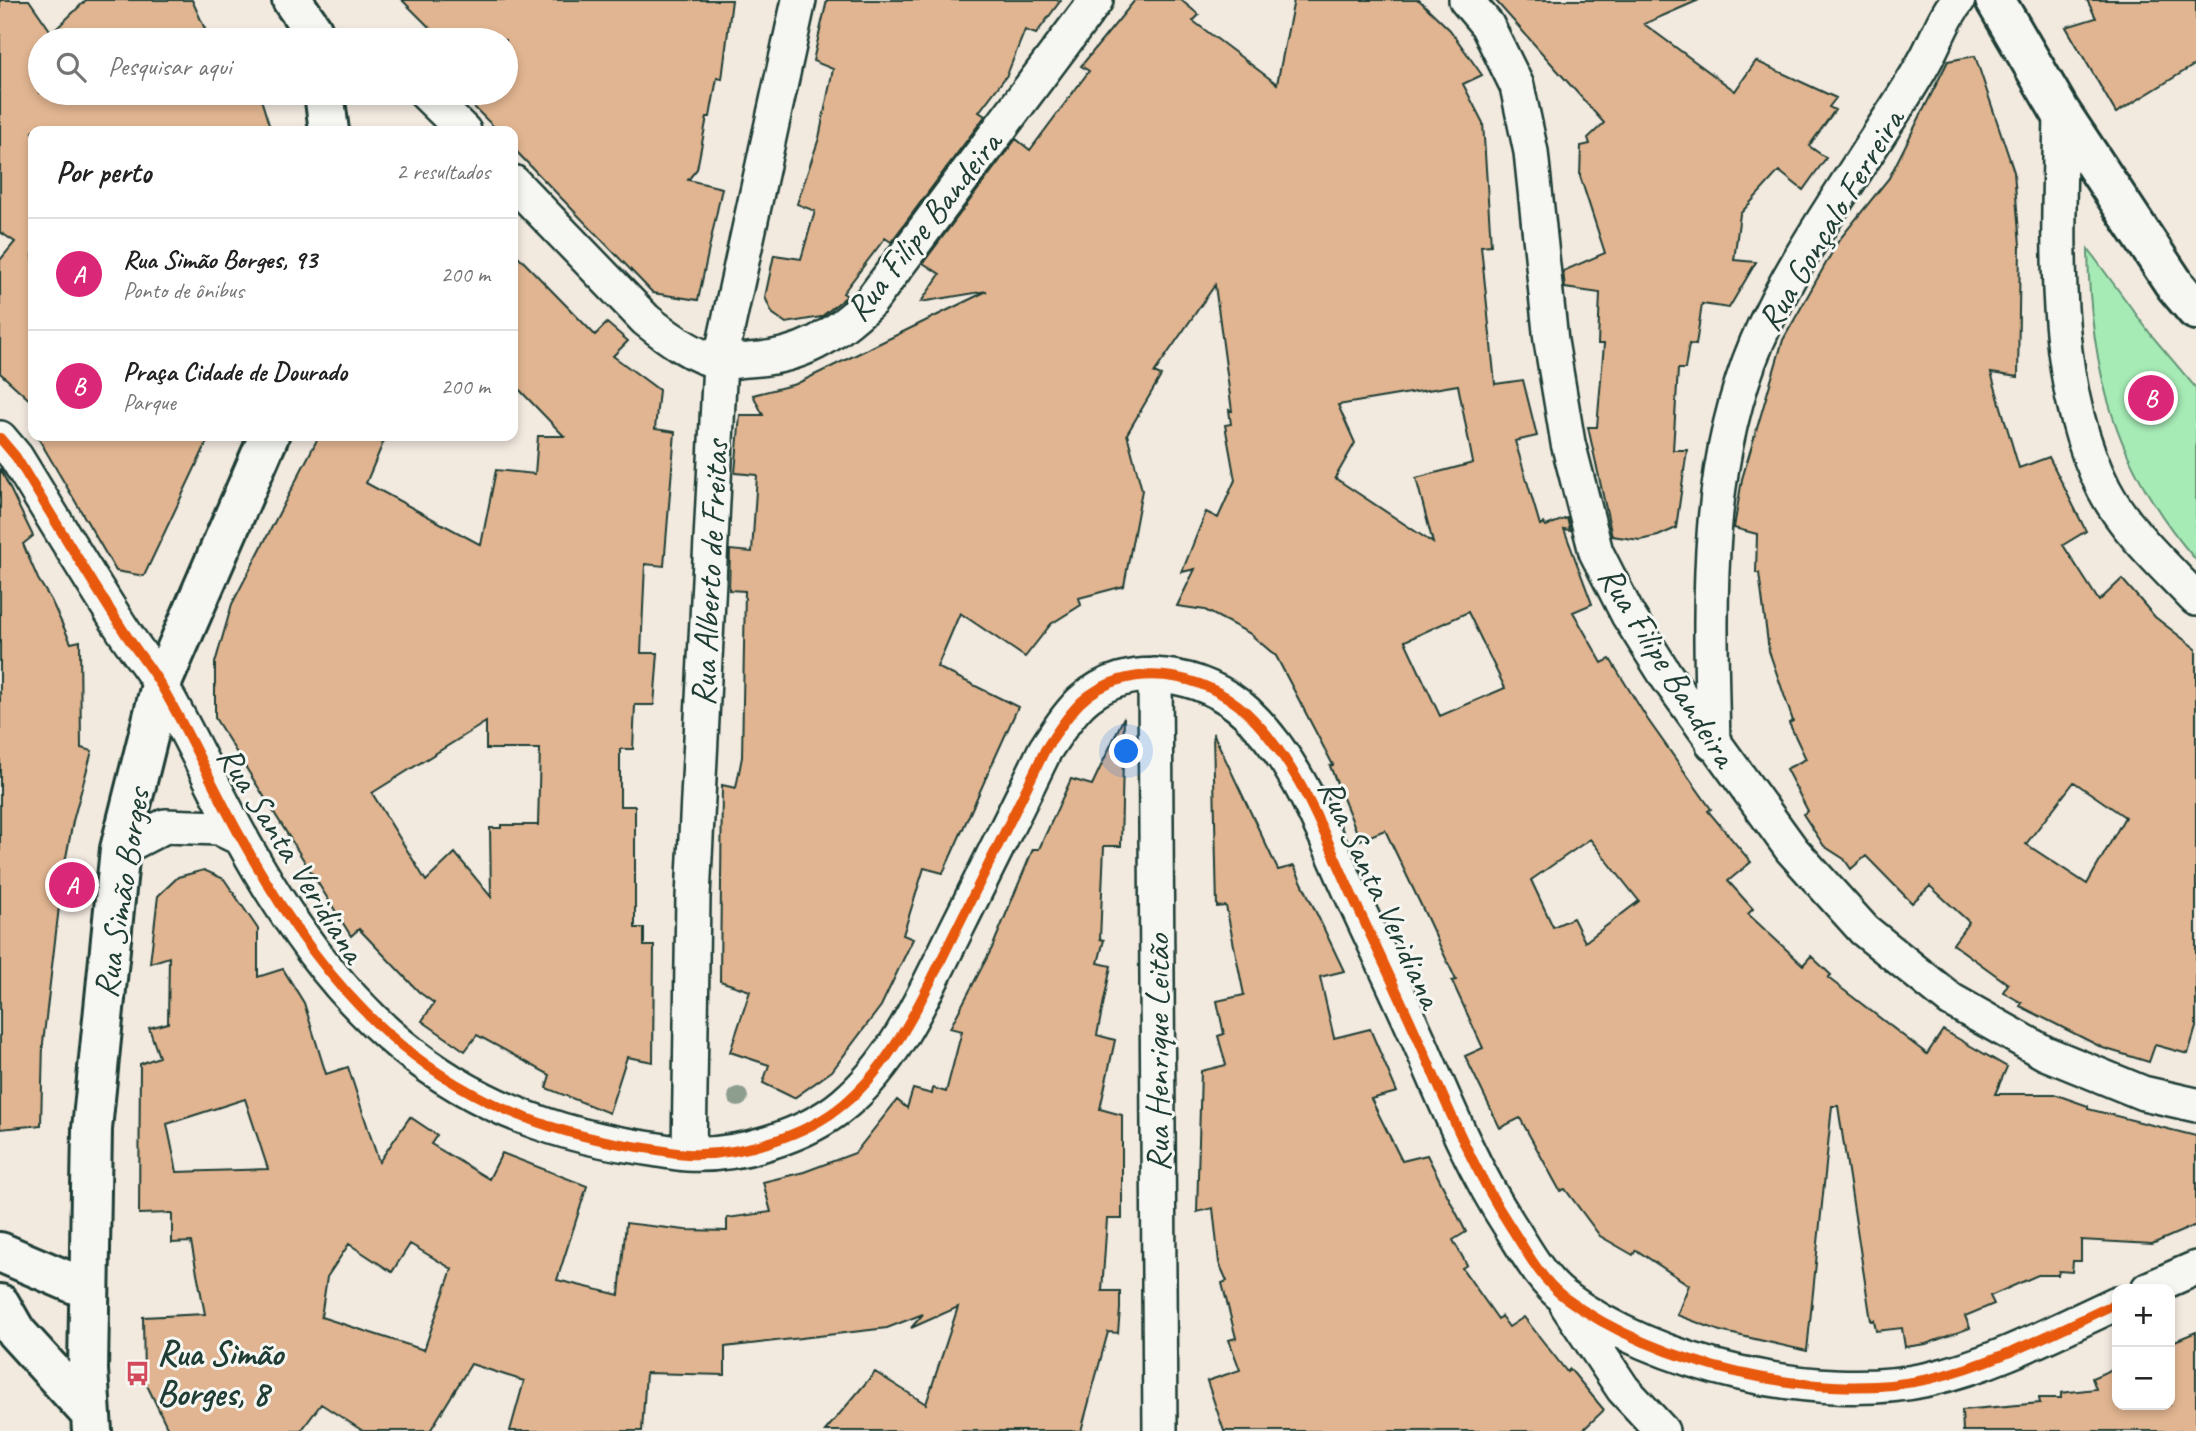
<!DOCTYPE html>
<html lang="pt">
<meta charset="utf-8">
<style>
body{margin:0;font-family:Caveat,sans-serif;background:#f6f6f6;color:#222}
.controls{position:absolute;right:21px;bottom:21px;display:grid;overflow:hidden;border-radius:14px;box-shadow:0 4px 10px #0003}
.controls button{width:63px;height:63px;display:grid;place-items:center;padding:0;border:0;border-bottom:2px solid #e0e0e0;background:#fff;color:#222;font:35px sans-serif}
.you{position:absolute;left:1127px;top:752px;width:24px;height:24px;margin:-18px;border:5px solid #fff;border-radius:50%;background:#1a73e8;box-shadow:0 0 0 10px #1a73e833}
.badge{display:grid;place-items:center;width:46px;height:46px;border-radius:50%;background:#db2777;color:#fff;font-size:23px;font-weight:700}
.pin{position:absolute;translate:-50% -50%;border:4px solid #fff;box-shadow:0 2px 7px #0006}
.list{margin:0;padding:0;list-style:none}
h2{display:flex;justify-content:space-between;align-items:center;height:91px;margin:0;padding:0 28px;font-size:30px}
h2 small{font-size:23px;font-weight:400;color:#767676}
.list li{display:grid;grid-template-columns:46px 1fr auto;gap:21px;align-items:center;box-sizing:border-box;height:112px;padding:0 28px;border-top:2px solid #e0e0e0}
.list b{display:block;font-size:26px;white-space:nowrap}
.list p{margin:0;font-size:23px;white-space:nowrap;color:#767676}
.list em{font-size:23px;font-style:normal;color:#767676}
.icon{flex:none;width:38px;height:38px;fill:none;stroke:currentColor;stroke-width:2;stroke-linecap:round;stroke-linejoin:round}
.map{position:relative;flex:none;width:2196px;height:1431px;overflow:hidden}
.search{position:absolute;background:#fff;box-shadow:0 4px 10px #0003;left:28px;top:28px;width:490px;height:77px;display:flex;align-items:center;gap:18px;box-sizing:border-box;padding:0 24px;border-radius:38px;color:#767676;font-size:26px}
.panel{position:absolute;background:#fff;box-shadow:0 4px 10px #0003;left:28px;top:126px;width:490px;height:315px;border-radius:14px}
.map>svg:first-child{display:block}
.green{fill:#a6ebb6;stroke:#629475;stroke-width:2}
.building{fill:#e1b591;stroke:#1f3d34;stroke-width:2;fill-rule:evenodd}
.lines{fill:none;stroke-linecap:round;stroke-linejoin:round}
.street-casing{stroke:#1f3d34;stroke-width:38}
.secondary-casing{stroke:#1f3d34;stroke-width:44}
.street{stroke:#f6f6f2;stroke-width:33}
.secondary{stroke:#f6f6f2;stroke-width:38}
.cycleway-casing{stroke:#f6f6f2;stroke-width:15}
.cycleway{stroke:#e8590c;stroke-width:10}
.tree{fill:#8d9e8f}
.labels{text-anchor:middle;stroke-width:6;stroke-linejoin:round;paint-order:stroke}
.street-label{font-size:35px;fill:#1f3d34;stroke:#f6f6f2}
.poi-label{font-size:35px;font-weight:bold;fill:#1f3d34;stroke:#f6f6f2;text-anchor:start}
</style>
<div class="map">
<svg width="2196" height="1431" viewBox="0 0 2196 1431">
<rect width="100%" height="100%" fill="#f2e9df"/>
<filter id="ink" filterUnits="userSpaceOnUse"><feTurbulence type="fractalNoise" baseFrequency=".0143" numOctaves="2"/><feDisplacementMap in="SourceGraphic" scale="14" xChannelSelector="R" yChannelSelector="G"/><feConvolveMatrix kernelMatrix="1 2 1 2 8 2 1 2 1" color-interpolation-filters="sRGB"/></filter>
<g filter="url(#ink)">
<path class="green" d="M2088,249l64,87 44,52v172c-81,-93 -106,-190 -108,-311z"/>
<path class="building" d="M0,0h29l23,33 34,-33h106l18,40h-170v53h219l12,38h-238v272l-33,-30v-113l15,-18 -15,-10z
M402,0h330l-10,79 -5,-1 -7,39h-3l-10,52 -9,11 34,8 -24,112 -45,-7 -140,-145v-17h-15l-38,-38h46v-53h-64z
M827,0h234l-25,34 -11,-4 -18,45 -28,37 6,4 -94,126 -6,-4 -42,55 4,3 -26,21 -35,6 -14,-10 -7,-16 9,-42 27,4 14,-48 -18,-7 22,-66 14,-69 -20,-8z
M1135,0h46l18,15 -6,6 84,63 17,-84h125l31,30 32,45 -19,9 20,39 8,122 -10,1 14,138 28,-4 14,56 -22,5 25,84 4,-2 2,3 21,-8 3,12 -6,-1 28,75 -19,8 29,51 8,-4 38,61 63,89 -3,2 43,51 -23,19 25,28 -5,5 55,51 8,-9 20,19 -3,3 99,76 16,-24 64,37 -12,27h59l34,12v3l108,27v89l-44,19 -71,-4v21h-8l-1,11 -13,-1 -1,4h-20l-48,21 4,8 -29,12 5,12 -44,16 -21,3 -3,-19 -26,3 -2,-11 -3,1 -33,-215h-6l-25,245 -87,-20 -43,-16 12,-30 -53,-35 -3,5 -33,-19 -35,-47 -5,2 -40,-73 -20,10 -35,-72 18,-8 -31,-67 4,-1 -36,-77 -35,-73 -25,10 -30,-74 3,-1 -57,-109 -27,-23 -44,-23 -28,-4 18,-37 -13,3 24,-60 12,6 17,-38 -10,-55 6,-1 -2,-14 3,1 -17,-126 -61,88 7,3 -34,58 15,56 -18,96 -45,12 2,7 -30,19 -26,33 -65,-44 -23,54 81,40 -75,166 -19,-5 -21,67 10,4 -32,67 -49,65 -38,27 -31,-15 6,-18 -39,-13 20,-61 -30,-10 2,-196 14,3 6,-31 3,-166 -16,-1 1,-40 22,2 5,-77 -22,-2 5,-58h23l-10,-20 43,-11 191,-93 -66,11 19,-28 -17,-11 93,-124 14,11 59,-79 -8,-5zM1458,385l15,78 -57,15 17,65 -98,-65 20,-35 -17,-38zM1468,612l37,76 -65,28 -35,-75zM1590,839l49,62 -54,41 -12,-24 -20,9 -22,-47z
M1495,0h204l-55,24 91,67 21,-30 80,37 -7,9 6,3 -26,36 17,12 -23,32 -24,-19 -39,43 -6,46 22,2 -27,46 -27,-4 -6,41 -7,-1 -4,25h-7l-5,81h14l-11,78 -18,8 -18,4 -28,-4 -24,-109h9l7,-83h-6l2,-51 -35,-5 -2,-17 42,-18 -25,-77 1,-30 9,-2 -2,-6 16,-15z
M2087,0h109v64l-80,49 -50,-86 30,-9z
M1975,56l39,116 6,73 -2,132 -27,-4 28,95 30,-11 37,74 -23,14 36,56 23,-22 33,38 41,32v378l-8,27 -33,-9 -6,17 -46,-14 -83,-42 2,-3 -19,-11 5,-8 -55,-40 16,-22 -39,-36 -18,17 -46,-47 -15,13 -7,-10 -20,-13 -21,-32 5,-3 -22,-42 20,-10 -17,-36 4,-2 -24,-70 -10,-78h-3l1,-39 -23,-6 8,-49 41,-139 56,-100 50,-62 59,-117zM2074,782l51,35 -38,67 -61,-40z
M513,251l82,84 12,-12 21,18 -15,15 46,34 -4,39 20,3 -11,134 -19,-2 -4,89h17l-4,52h-19l-2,44h-13v57h15v122h9v18h10l-1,116 -26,-5 -18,56 -63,-25 4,-13 -73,-40 -12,16 -43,-30 12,-18 -15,-11 -60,-63 -8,7 -136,-218v-55l17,-59 87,-168h67l-20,47 115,62 15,-75 39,4 3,-38h26l-51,-53zM486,722v27h54l-2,76h-37v3h-11l1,69 -36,-44 -29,28 -54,-88z
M37,436h173l-66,140 -28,-5z
M0,468l33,68 -10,8 15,35 13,21 20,43 9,-2 1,107 11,3 -19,70 -10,52 -20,170 -2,82 -41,4z
M1124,717l-3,129h-17l-4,93 4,1 -6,23 13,3 -14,69 18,5 -15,69 22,6v104h-15l-5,72h18v18l-2,24 -10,-1 -27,99h-256l50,-59 51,32 32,-97 -47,21 12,-14 -36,14 -162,19v28l-79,-2 -4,58h-132l14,-50 -53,-17 -41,67h-67l-42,-27 -20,27h-132l-25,-52 -1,-62 62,-3 -14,-72 -19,1v-30l-33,1 1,-150 19,-7 -10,-29 19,-5 1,-66 -19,6 8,-67 20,-19 26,-7 20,9 34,50v48l25,-8 21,34 22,71 22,-7 31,95 31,-45 27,18 -6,9 58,35 13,-26 85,33 -30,94 62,15 7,-72 59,7 42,1v-13l44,-6 -8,-30 41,-10 51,-19 42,-53 10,8 6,-19 19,5 1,-6 13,4 16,-61 -12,-3 42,-80 41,-99h6l32,-70 21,6zM245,1099l23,70 -91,3 -10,-48zM349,1244l43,28 18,-28 42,25 -28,81 -103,-33 6,-40z
M1213,733l65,137 16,-4 50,105 -24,6 14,61 36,-9 27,63 -26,7 31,62 25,-6 39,77 -13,8 14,25 -5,3 36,51 3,-3 8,11 15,-10 43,55 3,-3 34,41 -22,21h-358l-17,-50 33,-11 -11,-30 7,-2 -14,-55 5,-2 -8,-18 -6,-55 -16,4 4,-141 25,-6 -8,-29 6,-2 -7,-33 27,-6 -18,-89 -9,1z
M2196,1332v99h-233l-1,-21 78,-7 -1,-5h22v-5l35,-4 -4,-11 25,-11v38h53v-62z"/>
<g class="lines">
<defs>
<path id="street" d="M1466,0l21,25 30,61 14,66 20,189 17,102 28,109 32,63 39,62 125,173 72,80 87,70 94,53 98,40 53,12
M425,93l39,38
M2061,113c-2,120 -13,266 43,376 22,42 60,76 92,110
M513,182l133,138c20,16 49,38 75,42 8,1 19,-2 27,-2 54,-3 85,-23 123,-59l225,-301
M0,438l16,19c35,57 69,114 105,170 13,21 29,39 41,60 28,48 51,100 78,149 93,170 201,282 399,311 16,2 32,6 48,7 50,3 119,-18 157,-50 53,-44 82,-114 112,-174 30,-60 60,-120 89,-180 11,-17 22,-34 36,-48 46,-43 122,-30 165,10 52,49 76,118 105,181 23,50 47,100 69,150 27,63 53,126 90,183 15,23 31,54 54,71 91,68 254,107 365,82 66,-15 127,-48 188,-76
M1155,675l5,756
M1713,744c-3,-135 -10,-275 44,-402 33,-76 82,-145 126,-214 16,-24 32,-48 45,-73 10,-19 16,-38 30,-55
M120,849l45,-23 54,2 23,11
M689,1154l4,-257 27,-535 79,-362
M2148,1289l48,-21
M1567,1305l56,84 39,42"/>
<path id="secondary" d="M292,0l20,29 4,11
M1995,0l66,113 114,172 21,25
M324,93l5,38
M0,1252l89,38
M0,1304l16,28 72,79
M92,1431l-4,-61 4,-241 28,-280 41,-164 108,-249"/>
</defs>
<use href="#street" class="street-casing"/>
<use href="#secondary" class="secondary-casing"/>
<use href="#street" class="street"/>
<use href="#secondary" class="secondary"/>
<defs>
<path id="cycleway" d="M0,438l16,19c35,57 69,114 105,170 13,21 29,39 41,60 28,48 51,100 78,149 93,170 201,282 399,311 16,2 32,6 48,7 50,3 119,-18 157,-50 53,-44 82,-114 112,-174 30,-60 60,-120 89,-180 11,-17 22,-34 36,-48 46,-43 122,-30 165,10 52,49 76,118 105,181 23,50 47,100 69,150 27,63 53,126 90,183 15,23 31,54 54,71 91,68 254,107 365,82 66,-15 127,-48 188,-76"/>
</defs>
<use href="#cycleway" class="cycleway-casing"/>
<use href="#cycleway" class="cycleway"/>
</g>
<circle class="tree" cx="738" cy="1097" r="10"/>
</g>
<defs>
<symbol id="bus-bare" viewBox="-9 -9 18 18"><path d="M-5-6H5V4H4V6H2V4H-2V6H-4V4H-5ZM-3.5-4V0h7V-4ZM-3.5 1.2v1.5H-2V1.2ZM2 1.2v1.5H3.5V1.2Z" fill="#d1495b" stroke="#f6f6f2" stroke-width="2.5" paint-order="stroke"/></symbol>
</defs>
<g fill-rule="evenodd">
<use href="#bus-bare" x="120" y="1356" width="35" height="35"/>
</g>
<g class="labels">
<g class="street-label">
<text transform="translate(1830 220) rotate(-59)" y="12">Rua Gonçalo Ferreira</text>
<text transform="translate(923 226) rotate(-52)" y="12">Rua Filipe Bandeira</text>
<text transform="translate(709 573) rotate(-87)" y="12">Rua Alberto de Freitas</text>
<text transform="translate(1668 666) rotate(58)" y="12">Rua Filipe Bandeira</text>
<text transform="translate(292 854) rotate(58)" y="12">Rua Santa Veridiana</text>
<text transform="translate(121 893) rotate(-81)" y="12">Rua Simão Borges</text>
<text transform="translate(1381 893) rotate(65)" y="12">Rua Santa Veridiana</text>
<text transform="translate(1157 1053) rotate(-90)" y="12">Rua Henrique Leitão</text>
</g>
<g class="poi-label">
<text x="157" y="1365">Rua Simão<tspan x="157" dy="40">Borges, 8</tspan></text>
</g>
</g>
</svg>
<div class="controls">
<button>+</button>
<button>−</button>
</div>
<div class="you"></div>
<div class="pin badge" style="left:72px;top:885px">A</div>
<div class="pin badge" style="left:2151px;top:398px">B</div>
<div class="search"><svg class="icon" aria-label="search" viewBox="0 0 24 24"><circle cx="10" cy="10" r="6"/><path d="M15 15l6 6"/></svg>Pesquisar aqui</div>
<section class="panel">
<h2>Por perto<small>2 resultados</small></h2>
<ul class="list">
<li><span class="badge">A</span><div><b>Rua Simão Borges, 93</b><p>Ponto de ônibus</p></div><em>200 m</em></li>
<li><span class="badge">B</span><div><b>Praça Cidade de Dourado</b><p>Parque</p></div><em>200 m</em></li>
</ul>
</section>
</div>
